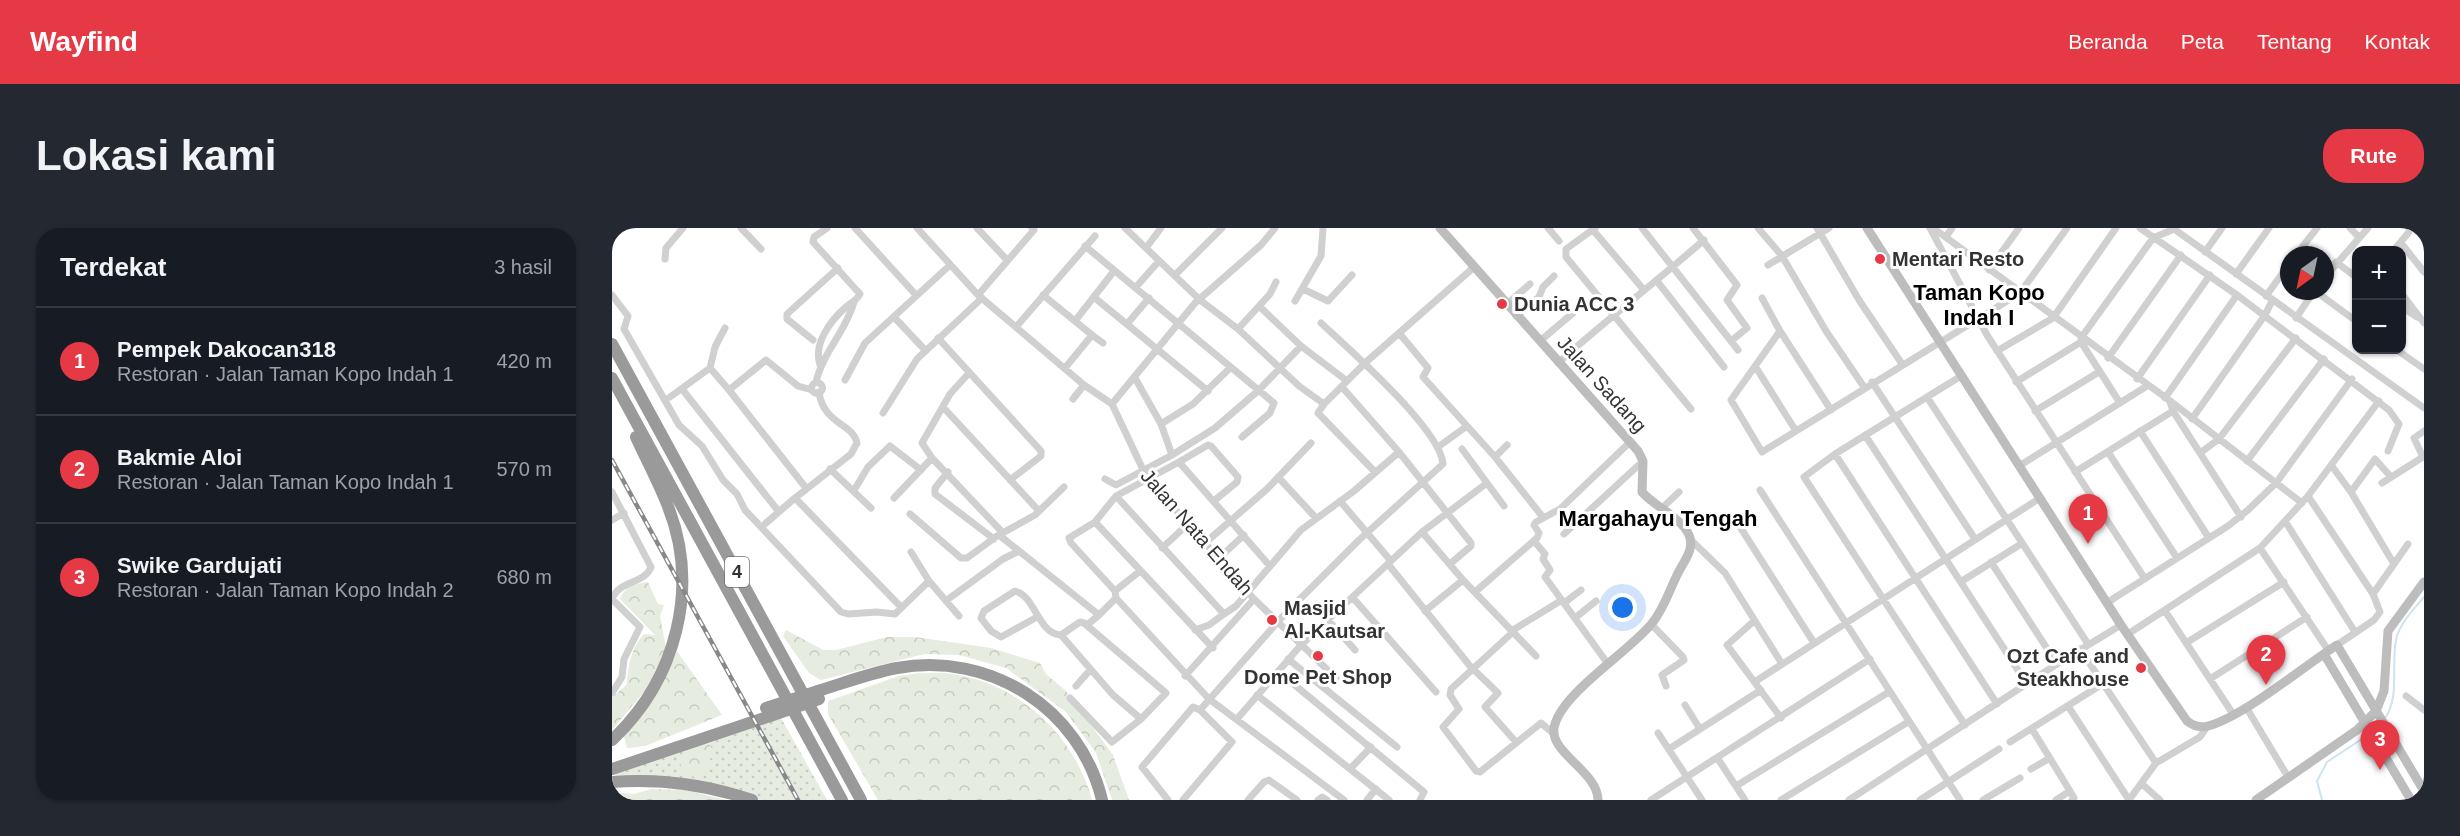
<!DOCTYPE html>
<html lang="id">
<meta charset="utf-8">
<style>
body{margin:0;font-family:Arial,sans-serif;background:#242831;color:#f1f3f6}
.controls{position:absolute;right:18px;top:18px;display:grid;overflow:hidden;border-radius:12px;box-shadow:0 2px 4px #0004}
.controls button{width:54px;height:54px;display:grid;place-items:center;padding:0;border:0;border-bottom:2px solid #363941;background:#171b24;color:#f1f3f6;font:30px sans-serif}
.compass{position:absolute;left:1668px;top:18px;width:54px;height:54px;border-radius:50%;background:#171b24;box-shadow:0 2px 4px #0004;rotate:213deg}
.you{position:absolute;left:1011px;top:380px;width:21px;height:21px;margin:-15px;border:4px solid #fff;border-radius:50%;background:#1a73e8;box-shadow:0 0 0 9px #1a73e833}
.badge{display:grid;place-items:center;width:39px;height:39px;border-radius:50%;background:#e63946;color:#fff;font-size:20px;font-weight:700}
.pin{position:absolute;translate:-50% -50px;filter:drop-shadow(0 2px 3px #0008)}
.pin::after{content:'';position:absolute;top:32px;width:21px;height:18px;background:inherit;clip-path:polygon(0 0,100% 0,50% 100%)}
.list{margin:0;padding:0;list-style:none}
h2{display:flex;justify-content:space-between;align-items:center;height:78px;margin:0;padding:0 24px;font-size:26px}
h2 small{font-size:20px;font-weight:400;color:#9ea1a6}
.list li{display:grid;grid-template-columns:39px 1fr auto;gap:18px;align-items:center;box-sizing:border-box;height:108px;padding:0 24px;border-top:2px solid #363941}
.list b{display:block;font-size:22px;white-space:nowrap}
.list p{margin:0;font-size:20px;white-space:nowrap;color:#9ea1a6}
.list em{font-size:20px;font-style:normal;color:#9ea1a6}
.map{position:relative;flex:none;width:1812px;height:572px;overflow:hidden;border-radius:24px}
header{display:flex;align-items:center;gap:36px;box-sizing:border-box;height:84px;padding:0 30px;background:#e63946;color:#fff}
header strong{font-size:28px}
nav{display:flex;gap:33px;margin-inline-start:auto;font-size:21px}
.intro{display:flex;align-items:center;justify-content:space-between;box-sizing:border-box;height:144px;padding:0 36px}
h1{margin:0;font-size:42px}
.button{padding:15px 27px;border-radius:24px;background:#e63946;color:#fff;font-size:21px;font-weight:700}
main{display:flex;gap:36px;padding:0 36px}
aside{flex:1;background:#171b24;border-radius:24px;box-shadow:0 2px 4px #0004}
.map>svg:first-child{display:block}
.grass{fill:url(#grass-dots)}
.forest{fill:url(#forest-crowns)}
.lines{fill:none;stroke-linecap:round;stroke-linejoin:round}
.stream{stroke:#cfe2ee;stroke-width:2}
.street{stroke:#d0d0d0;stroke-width:7}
.secondary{stroke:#bdbdbd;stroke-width:9}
.highway{stroke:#9a9a9a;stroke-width:12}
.rail-casing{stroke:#888;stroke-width:4.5}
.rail{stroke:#fff;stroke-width:2;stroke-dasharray:7;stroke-linecap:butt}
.highway-bridge{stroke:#9a9a9a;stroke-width:12}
.poi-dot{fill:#e63946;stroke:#fff;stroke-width:2}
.labels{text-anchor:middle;stroke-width:6;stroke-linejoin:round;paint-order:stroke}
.shield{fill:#fff;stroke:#707070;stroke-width:1.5}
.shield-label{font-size:18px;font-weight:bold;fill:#333}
.poi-label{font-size:20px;font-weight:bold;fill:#333;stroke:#fff;text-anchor:start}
.street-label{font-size:20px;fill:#333;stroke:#fff}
.quarter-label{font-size:22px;font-weight:bold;fill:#000;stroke:#fff}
</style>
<header>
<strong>Wayfind</strong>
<nav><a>Beranda</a><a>Peta</a><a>Tentang</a><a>Kontak</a></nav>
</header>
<div class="intro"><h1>Lokasi kami</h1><a class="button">Rute</a></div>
<main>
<aside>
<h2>Terdekat<small>3 hasil</small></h2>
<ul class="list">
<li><span class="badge">1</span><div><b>Pempek Dakocan318</b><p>Restoran · Jalan Taman Kopo Indah 1</p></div><em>420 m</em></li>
<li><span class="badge">2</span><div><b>Bakmie Aloi</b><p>Restoran · Jalan Taman Kopo Indah 1</p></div><em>570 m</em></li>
<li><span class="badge">3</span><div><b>Swike Gardujati</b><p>Restoran · Jalan Taman Kopo Indah 2</p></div><em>680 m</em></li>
</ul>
</aside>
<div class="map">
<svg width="1812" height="572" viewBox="0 0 1812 572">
<defs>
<pattern id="grass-dots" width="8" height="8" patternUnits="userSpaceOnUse" patternTransform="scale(1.5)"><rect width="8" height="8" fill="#e6ecdf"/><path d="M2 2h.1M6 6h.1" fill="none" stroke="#c6cbc0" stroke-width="1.8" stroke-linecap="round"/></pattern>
<pattern id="forest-crowns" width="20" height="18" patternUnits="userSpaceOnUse" patternTransform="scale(1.5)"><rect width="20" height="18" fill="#e6ecdf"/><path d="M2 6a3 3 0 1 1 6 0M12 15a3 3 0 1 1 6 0" fill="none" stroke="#c6cbc0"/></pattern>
</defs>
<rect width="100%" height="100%" fill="#fff"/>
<path class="grass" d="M169,490l46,82h-67l-27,-11 -116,-12 -3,-4 72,-24h26l-3,-6z"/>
<path class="forest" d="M36,354l10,22 6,1 -4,11 6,31 -3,9 -15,31 -36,43v-32l15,-14c1,-19 4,-36 17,-50l11,1 -35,-36c4,-12 16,-16 28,-17z
M174,402l37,20h13l51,-13h28l76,11 49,15 6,11 20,17 47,64 16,45h-17l-16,-47 -30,-41 -60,-44 -47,-13 -35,-1 -103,26 -12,-7 -26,-37z
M65,423l45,64 -77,31 -18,2 -4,-15c23,-26 41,-50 54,-82z
M308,445c10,1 22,-1 32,1 67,9 123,62 140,126h-214l-50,-86v-13l71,-25z
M97,515l3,6c-2,15 -4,23 -18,28l-11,-5 -3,-10 6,-13z
M40,561l33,1 42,10h-115v-8l22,2z"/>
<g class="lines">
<path class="stream" d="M1773,490c15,-20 6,-54 11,-78 3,-16 18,-31 28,-43
M1760,503l9,-8
M1710,572l-5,-19 10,-19 41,-27"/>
<path class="street" d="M129,0l20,21
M243,0l61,67
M305,0l61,67 106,90 28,19 34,72 108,123 82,79
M365,0l30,32
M513,0l75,72 38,29 61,57 25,18 -6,9 57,59
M936,0l11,13
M983,0l-29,21v8l125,152
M1030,0l96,122
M1081,0l44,57 -10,15 20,28 -16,13
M1146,0l24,28 44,75 38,56
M1205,0l42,72 43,64
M1318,0l57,107 158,244
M1321,0l236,172 133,103
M1528,0l97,67 152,115 10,14 -11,27
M1738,0l9,9
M981,2l51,60
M1334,9l6,-9
M1789,15l23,29
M473,18l189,157 -4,10 -28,24
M534,20l15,-20
M1782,22l15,-18v-4
M1593,24l17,-24
M1684,27l21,-27
M53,31l1,-11 17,-20
M1724,34l20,15
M1156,37l61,-37
M1377,42l30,-42
M1624,46l33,-46
M563,47l47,-47
M1713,49l43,-49
M1045,53l67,86
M524,59l23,-26
M691,61l25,12 24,-26
M1703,63l41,30
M1790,66l22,29
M0,67l16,21 -4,13 55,96 23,21 21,34 14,14 8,16 96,102 7,2 29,-2 18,2 34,-33 30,35
M366,67l56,-65 -2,-2
M431,67l49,40 -27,33
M1654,68l23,-32
M483,70l113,93
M1150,70l18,33 51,79
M683,73l26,-45 2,-28
M894,77l24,-21
M647,78l42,40 46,35
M1790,79l15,10
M904,88l23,-19 4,-10 11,-11
M282,89l31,33
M1684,90l18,-27
M463,93l39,-50
M515,96l22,-26
M404,99l79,-91
M626,101l32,-35 6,-12
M1168,103l-49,69 31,52 258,-159 47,-65
M788,106l28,34 -5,9 72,80 47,59
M480,107l11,8
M326,110l103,113v5l-31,24
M201,112l-26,-21v-5l51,-46
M928,113l33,-28
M1785,122l27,19
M1385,123l56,-33 63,-90
M1496,130l73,-103
M946,135c48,-43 98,-81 146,-123
M208,137c-7,-21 10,-44 26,-58 6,-5 11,-7 14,-13l-47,-52 1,-5 13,-9
M1143,138l41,65
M98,140l19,22
M357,145l-19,21 -28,49 10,15 71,75
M1349,148l-126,78 -31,23 161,248
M523,150l26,46 11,31
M1525,151l73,-104
M233,152l20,-37 84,-77
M204,154c7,-30 30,-51 38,-80
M1260,154l103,157
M1404,154l65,-40
M199.5 160a5.5 5.5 0 1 1 11 0a5.5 5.5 0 1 1-11 0Z
M730,159l57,65 72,91v3l-21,18
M70,161l97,123
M207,164c4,32 35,32 38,51l-6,11 -56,44 106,109
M58,169l40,-29 5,-21 10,-19
M1315,169l161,247
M1553,170l72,-103
M461,171l11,-14
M1558,174l3,9 68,106
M1508,175l-39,-61v-4l72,-100 21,-9 250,179
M500,176l83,-101 66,-58 14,-17
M712,176l41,-41 108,-95
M331,179l96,104
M1423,183l64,-39
M271,185l34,-54 65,-61
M1580,191l73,-104 7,-14
M549,196l32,-20 37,-36
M1528,203l69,107
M1253,207l162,249
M826,219l29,-21
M850,221l25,34
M1496,224l69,106
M1588,225l19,-14 77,-101
M1223,226l162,250
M883,229l12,-12
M1635,233l77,-102
M567,234l29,-17 3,1 27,31 -1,5 -22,18
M1719,237l20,27 43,72
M1407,238l128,-80
M218,241l41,39
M336,244l-13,16v6l59,45
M1463,244l98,-61
M666,249l38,41
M493,251l11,6 56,-30 43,-27 44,-38 42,-44
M1770,255l41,-26 -9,-19 10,-7
M244,259l12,-20 22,-21 31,24
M194,260l-77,-98 37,-30 32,26 14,4
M1148,262l200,310
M0,264l39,75c-6,17 -32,13 -39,32
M1739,264l24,-33 16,18
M504,268l108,118 12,-8 65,-76 53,-39 45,-39
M1696,268l65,98 7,18 -6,8 -37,25
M282,270l38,-40
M728,273l51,60
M1049,281l18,-17
M298,286l51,44h6l30,-22 38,-21 29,-28
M1123,291l79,124
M0,292l12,-7
M1673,293l70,111
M483,294l118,126
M154,295l29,-25
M810,304l41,48 -38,31
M952,306l79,-73
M387,307l100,80 -12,10
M1078,311l35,34 57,91
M922,313l11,13 -2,5 7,11 -5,7 63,87
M593,315l62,-54 44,-46
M550,320l25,-23
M1648,320l68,102
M299,324l18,29
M607,330l25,-23
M1379,334l66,102
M776,336l82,102 28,27 -13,14 31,35
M851,352l73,76
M1350,353l59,-37
M503,363l-44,-48 -2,-5 26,-16 21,-26 63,-34 90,103
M863,364l62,-54 2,-5 -5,-8 2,-3 24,-13 70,-67
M1761,366l35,-50
M504,370l93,101 135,101
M741,370l83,94
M335,372l56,-41 16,-8
M1496,374l120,-76 20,-16 28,-27 76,-104
M952,375l17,-13
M1553,383l68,103
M487,387l17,-17 -1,-7 25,-20
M425,389l-36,20 -10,-6 -10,-13 3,-7 31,-20c20,4 23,43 46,44l52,60 28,24
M963,390l21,-17
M716,392l27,30
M1142,393l-27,24 54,73
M1039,396l32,33 1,3 -22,15 4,11
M583,402l14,-5 15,-11
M901,402l49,-30
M902,403l-63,58 -1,6 9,14 -16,18 33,44 4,1 61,-49 12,10
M1516,406l132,-86 48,-52 71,-95
M449,407l19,-13 4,1 82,70 -25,26 -29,23 -42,-44
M1574,415l98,-61
M1468,421l76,114
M676,431l109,88
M667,444l145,120 -4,8
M573,448l69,-77
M1598,451l97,-62
M1144,453l284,-183
M464,458l14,-16
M0,465l10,-16 2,-18 16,-32 -28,-28
M645,467l132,105
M1794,468l18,14
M1073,477l15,24
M1456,478l61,94 27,-37 44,-26 7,-10
M1634,479l42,70
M588,482l82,-93 77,-77 84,-76c-2,-34 -95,-116 -122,-141
M625,491l64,-74 121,-113 65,-49 17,23
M1420,501l38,62 4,7 -2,2
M1046,505l44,67
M1398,514l94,-59
M1057,521l92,-59
M1106,531l27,41
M738,541l21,-22
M1419,541l19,-11
M1530,556l18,16
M1124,558l153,-94
M556,572l-26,-33 51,-60 7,3 32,32 -49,58
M636,572l16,-18 5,-2 28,20
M706,572l4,-3 5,3
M755,572l9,-11
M1039,572l219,-141
M1169,572l127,-78
M1237,572l208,-136 64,-39
M1308,572l79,-51
M1371,572l37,-22
M1444,572l14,-9"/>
<path class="secondary" d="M828,0l198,223 5,10 -1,31c13,15 39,25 47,43 6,14 -5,26 -11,38 -8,16 -14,35 -25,49 -22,29 -93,71 -99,106 -4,25 44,44 44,72
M1255,0l254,397 66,96c5,4 13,7 21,5 35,-9 96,-60 129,-81l87,146
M1712,426l87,146
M1644,572l101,-70 19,-19 8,-20 4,-60 36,-49"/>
<path class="highway" d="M0,116l249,456
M0,150l230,422
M206,463c26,-8 52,-18 79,-23 92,-17 183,40 205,132
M0,512c64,-60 89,-153 55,-236 -9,-23 -21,-45 -31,-67
M0,541l158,-53
M0,554c49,-4 93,2 140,18"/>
<defs>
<path id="rail" d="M0,232l186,340"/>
</defs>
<use href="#rail" class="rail-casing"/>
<use href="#rail" class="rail"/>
<path class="highway-bridge" d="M154,480l52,-17
M158,488l49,-17"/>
</g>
<g class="poi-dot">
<circle cx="1268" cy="31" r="6"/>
<circle cx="890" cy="76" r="6"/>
<circle cx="660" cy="392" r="6"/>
<circle cx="706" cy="428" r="6"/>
<circle cx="1529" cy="440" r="6"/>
</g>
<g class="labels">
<rect class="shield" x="113" y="329" width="24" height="30" rx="4.5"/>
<g class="shield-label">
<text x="125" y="350">4</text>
</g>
<g class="poi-label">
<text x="1280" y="38">Mentari Resto</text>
<text x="902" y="83">Dunia ACC 3</text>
<text x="672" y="387">Masjid<tspan x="672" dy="23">Al-Kautsar</tspan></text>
<text x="1517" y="435" text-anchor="end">Ozt Cafe and<tspan x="1517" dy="23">Steakhouse</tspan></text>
<text x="706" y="456" text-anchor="middle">Dome Pet Shop</text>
</g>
<g class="street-label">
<text transform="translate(990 156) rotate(48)" y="7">Jalan Sadang</text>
<text transform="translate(585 304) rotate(49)" y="7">Jalan Nata Endah</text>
</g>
<g class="quarter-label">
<text x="1367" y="72">Taman Kopo<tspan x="1367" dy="25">Indah I</tspan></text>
<text x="1046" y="298">Margahayu Tengah</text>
</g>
</g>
</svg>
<div class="controls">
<button>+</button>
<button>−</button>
</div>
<svg class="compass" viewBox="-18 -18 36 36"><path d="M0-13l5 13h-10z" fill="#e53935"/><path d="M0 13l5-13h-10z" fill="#9ea1a6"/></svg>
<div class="you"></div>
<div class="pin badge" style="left:1476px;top:316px">1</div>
<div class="pin badge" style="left:1654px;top:457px">2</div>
<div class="pin badge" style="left:1768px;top:542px">3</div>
</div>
</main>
